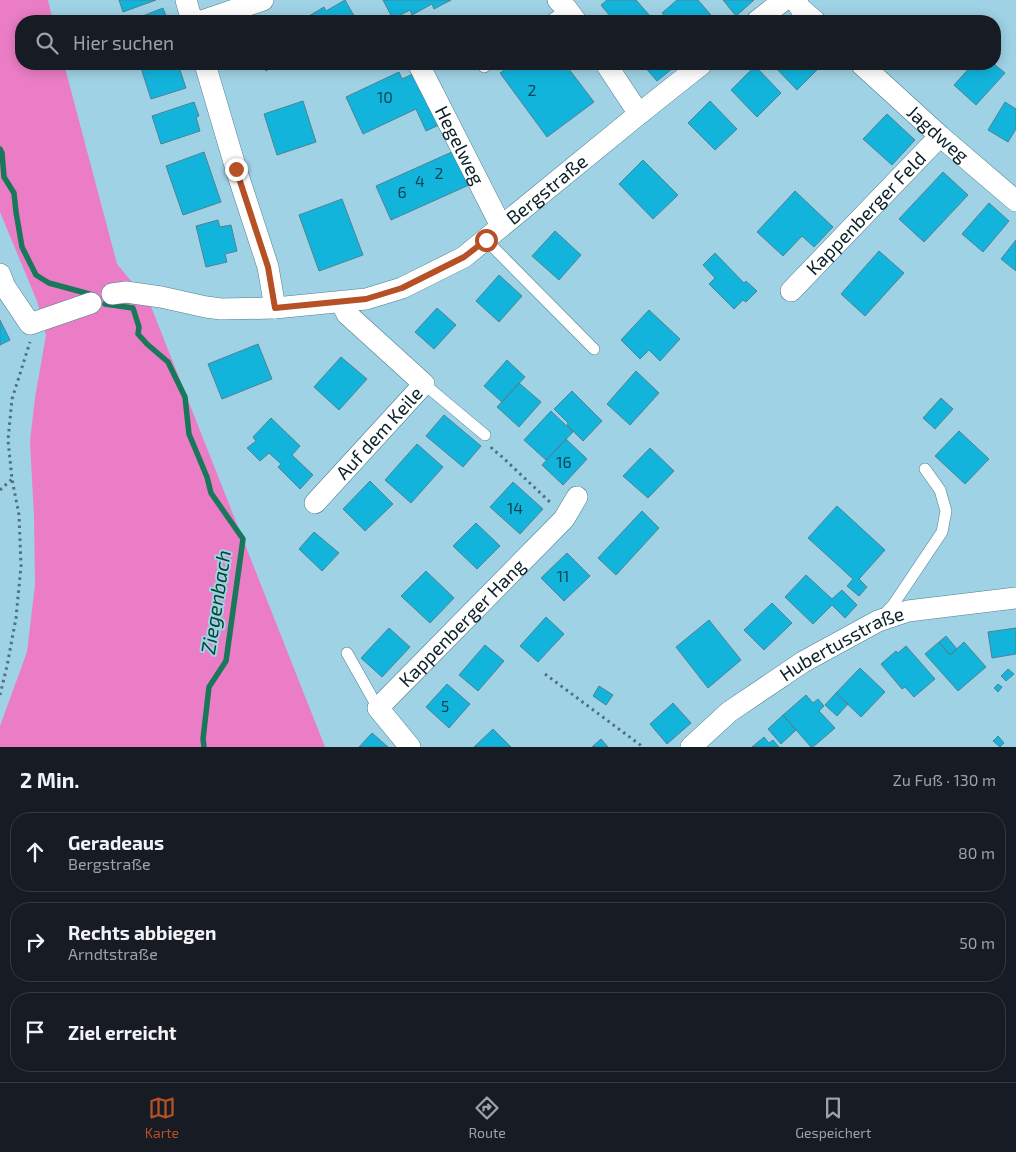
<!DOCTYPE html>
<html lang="de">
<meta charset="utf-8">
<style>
body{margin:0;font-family:"Exo 2",sans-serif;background:#20242c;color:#f1f3f6}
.stop{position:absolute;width:15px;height:15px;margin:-11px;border:4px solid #b65025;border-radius:50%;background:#fff}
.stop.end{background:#b65025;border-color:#fff;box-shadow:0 1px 5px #0008}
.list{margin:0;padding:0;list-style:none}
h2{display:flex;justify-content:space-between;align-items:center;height:65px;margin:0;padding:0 20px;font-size:21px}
h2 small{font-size:16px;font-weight:400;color:#9ea1a6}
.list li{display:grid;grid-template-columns:32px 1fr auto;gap:15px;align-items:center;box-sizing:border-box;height:80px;margin:0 10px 10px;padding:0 10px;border:1px solid #363941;border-radius:20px}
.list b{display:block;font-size:19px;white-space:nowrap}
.list p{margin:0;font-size:16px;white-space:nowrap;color:#9ea1a6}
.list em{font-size:16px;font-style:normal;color:#9ea1a6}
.icon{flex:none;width:28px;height:28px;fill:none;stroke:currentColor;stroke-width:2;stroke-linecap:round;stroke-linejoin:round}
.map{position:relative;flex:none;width:1016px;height:747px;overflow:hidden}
.search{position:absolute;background:#171b24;box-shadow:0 2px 12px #0003;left:15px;right:15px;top:15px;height:55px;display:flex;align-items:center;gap:12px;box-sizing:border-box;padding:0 18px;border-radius:20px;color:#9ea1a6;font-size:19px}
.sheet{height:335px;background:#171b24}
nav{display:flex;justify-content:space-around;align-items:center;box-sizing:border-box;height:70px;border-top:1px solid #363941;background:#171b24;font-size:14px;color:#9ea1a6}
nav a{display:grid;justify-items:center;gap:2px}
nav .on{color:#b65025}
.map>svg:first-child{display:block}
.green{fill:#eb7dc6}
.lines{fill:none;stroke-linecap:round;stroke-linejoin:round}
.stream{stroke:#197859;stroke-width:5.5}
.building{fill:#12b4dc;stroke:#518293}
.lane-casing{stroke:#4c7e8f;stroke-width:12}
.street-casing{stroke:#4c7e8f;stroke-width:22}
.path{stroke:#4e717d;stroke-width:3;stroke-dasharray:2.5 4;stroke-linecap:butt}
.lane{stroke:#fff;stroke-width:11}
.street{stroke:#fff;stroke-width:21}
.route{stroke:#b65025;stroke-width:6}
.labels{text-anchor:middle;stroke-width:4;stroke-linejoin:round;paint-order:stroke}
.number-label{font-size:16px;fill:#0e4655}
.street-label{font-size:19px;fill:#0c2128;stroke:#9fd2e5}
.water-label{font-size:20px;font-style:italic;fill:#01462d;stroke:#9fd2e5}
</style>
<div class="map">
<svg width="1016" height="747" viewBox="0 0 1016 747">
<rect width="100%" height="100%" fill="#9fd2e5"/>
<path class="green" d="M0,0h48l5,21h-32v43h43l53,200 33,40 175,443h-325v-21l27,-74 8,-67 -1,-68 -4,-76 5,-43 11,-63 -9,-34 -37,-89z"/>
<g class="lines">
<path class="stream" d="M0,149l2,4 2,24 10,16 2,19 6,35 14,28 13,8 44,12
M105,304l28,4 6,19 -1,7 9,10 21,18 17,35 4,37 18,43 4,16 32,46 -17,122 -17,26 -6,52 1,8"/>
</g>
<path class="building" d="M119,0h37l-33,12z
M345,0l12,21h-51l-2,-2 20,-12 2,4z
M383,0h68l-17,9 -2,-5 -20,11 -2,-5 -17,9z
M607,0h29l14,16 -6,5h-30l-13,-16z
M677,0h21l18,21h-47l-7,-8z
M723,0h31l-18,16z
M163,8l5,13h-38z
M143,64h35l8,24 -35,11 -11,-34z
M261,64h16l-11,7z
M512,64h53l29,38 -47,35 -47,-64z
M642,64h36l-21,17z
M774,64h49l-26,26 -24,-25z
M973,64h21l11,9 -29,32 -22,-20z
M755,66l26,27 -24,24 -26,-27z
M399,72l3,7 15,-7 24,52 -15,7 -10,-22 -53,25 -17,-37z
M303,101l13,41 -39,13 -13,-41z
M710,101l27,28 -22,21 -27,-27z
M194,102l5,14 -3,1 4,14 -39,13 -9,-28z
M1005,102l11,7v20l-8,13 -20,-12z
M887,114l28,26 -23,25 -29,-26z
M454,151l15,34 -78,35 -15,-34z
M204,152l17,50 -38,13 -17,-49z
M643,160l35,35 -25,24 -34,-35z
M943,172l25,23 -44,47 -25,-23z
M795,191l38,36 -19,20 -12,-11 -19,20 -26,-24z
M342,199l21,56 -44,16 -20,-56z
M989,203l20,18 -26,31 -21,-18z
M218,220l2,7 11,-2 6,26 -12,3 2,8 -21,5 -10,-41z
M555,231l26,24 -22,25 -27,-24z
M1016,240v31l-15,-12z
M879,251l25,22 -39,43 -24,-22z
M715,253l29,30 2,-2 11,10 -11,11 -3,-2 -9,9 -25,-25 6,-6 -12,-13z
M499,275l23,21 -23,26 -23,-21z
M437,308l19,17 -22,24 -19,-17z
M649,310l31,29 -20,22 -11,-11 -9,9 -19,-19z
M0,320l10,20 -10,5z
M258,344l14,35 -50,20 -14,-35z
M341,357l26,22 -28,31 -25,-23z
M507,360l18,17 -23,25 -18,-16z
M636,371l23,22 -29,32 -23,-21z
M519,383l22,19 -22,25 -22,-20z
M572,391l30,30 -19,20 -16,-16 1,-2 -14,-14z
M941,398l12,11 -18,20 -12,-11z
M551,411l22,21 -27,28 -22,-20z
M444,415l37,31 -18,21 -37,-31z
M271,418l29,28 -8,9 21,20 -13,14 -22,-22 3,-3 -12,-11 -9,8 -13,-13 9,-7 -3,-4z
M959,431l30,28 -24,25 -30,-28z
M566,439l21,20 -24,26 -21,-20z
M417,444l26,23 -32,36 -26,-23z
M650,448l24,23 -26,27 -25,-22z
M370,481l23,23 -28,27 -22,-22z
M513,482l30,27 -23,25 -30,-27z
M837,506l48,44 -26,29 8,8 -8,9 -12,-10 6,-7 -45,-41z
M642,511l17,17 -43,47 -18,-17z
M476,523l24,23 -23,23 -24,-23z
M314,532l25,21 -17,18 -23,-22z
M567,553l23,23 -26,25 -23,-23z
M426,571l28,27 -24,25 -29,-27z
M806,575l26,24 10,-9 15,15 -12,13 -13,-13 -19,19 -28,-27z
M772,603l20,20 -28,27 -20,-20z
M546,617l18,17 -26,28 -18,-16z
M709,620l32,40 -33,28 -32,-41z
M389,628l21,19 -28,30 -21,-19z
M1016,628v26l-24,4 -4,-26z
M946,636l11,13 -7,6 -11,-13z
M939,642l11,13 14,-13 22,25 -28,24 -33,-37z
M485,645l19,16 -26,30 -19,-16z
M906,646l29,33 -21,18 -9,-10 -3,2 -21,-25 15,-13 2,2z
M860,668l25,24 -24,25 -25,-24z
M1008,669l6,5 -8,7 -5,-5z
M447,684l23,20 -21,24 -23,-21z
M998,684l4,3 -4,5 -4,-4z
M599,686l14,9 -7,10 -13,-9z
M836,693l12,11 -11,12 -12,-11z
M806,695l7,8 5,-4 6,7 -5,5 16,17 -22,19h-2l-28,-32z
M673,703l18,20 -24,21 -17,-20z
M783,715l13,15 -15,14 -13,-15z
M493,729l18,18h-37z
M372,733l16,14h-29z
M998,736l6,7 -4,4 -7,-6z
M764,737l5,6 4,-3 6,7h-27z
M601,739l7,8h-16z"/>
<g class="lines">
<defs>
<path id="lane" d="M550,21l17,-12
M484,67l5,-3
M486,240l108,109
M424,384l61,51
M883,616l10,-11 49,-73 4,-21 -6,-21 -15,-21
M347,653l31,55"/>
<g id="street">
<path d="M186,0l6,21"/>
<path d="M558,0l9,9 9,12"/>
<path d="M795,0l6,9 14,12"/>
<path d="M202,21l61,-21"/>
<path d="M757,21l27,-21"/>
<path d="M205,64l31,105 32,98 7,41"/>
<path d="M606,64l33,50"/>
<path id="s1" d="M861,64l79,72 76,65"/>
<path id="s2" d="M419,65l82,161"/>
<path d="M0,274l5,13 25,37 61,-21"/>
<path id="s3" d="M791,291l149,-155"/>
<path id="s4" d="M112,294l14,-2 35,5 45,10 15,2 54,-1 91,-9 36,-11 62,-31 175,-143 63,-50"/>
<path id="s5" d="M315,503l109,-119 -77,-70 -6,-12"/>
<path id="s6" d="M410,747l-32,-39 186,-189 13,-22"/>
<path id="s7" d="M691,747l38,-35 74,-50 75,-41 30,-10 108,-13"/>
</g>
</defs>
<use href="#lane" class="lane-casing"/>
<use href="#street" class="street-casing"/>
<path class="path" d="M491,447l2,3 6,4 53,50
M0,490l12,-11
M545,674l98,73
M0,695l7,-29 9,-48 5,-52 -2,-51 -7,-36 -4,-39 4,-41 18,-57"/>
<use href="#lane" class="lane"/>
<use href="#street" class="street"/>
</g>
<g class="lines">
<path class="route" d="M236,169l32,98 7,41 91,-9 36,-11 62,-31 22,-17"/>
</g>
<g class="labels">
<g class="number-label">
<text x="532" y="96">2</text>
<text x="385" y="103">10</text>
<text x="439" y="179">2</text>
<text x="420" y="187">4</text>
<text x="402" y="198">6</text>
<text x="564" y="468">16</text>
<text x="515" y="514">14</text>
<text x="563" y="582">11</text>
<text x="445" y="712">5</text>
</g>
<g class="street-label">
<text dy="7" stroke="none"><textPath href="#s1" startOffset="104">Jagdweg</textPath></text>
<text dy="7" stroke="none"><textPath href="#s2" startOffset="90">Hegelweg</textPath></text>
<text dy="7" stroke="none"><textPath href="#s4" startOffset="470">Bergstraße</textPath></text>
<text dy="7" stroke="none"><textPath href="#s3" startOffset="108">Kappenberger Feld</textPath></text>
<text dy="7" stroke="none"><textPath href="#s5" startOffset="95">Auf dem Keile</textPath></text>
<text dy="7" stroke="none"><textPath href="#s6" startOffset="170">Kappenberger Hang</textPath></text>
<text dy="7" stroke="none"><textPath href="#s7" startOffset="184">Hubertusstraße</textPath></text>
</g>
<g class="water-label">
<text transform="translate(216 602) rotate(-81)" y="7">Ziegenbach</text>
</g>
</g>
</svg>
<div class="stop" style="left:486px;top:240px"></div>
<div class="stop end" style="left:236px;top:169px"></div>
<div class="search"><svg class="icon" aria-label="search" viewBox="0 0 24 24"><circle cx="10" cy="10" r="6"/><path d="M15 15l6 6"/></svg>Hier suchen</div>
</div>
<section class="sheet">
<h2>2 Min.<small>Zu Fuß · 130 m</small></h2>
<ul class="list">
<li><svg class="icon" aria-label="ahead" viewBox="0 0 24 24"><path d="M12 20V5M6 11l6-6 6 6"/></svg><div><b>Geradeaus</b><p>Bergstraße</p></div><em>80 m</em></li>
<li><svg class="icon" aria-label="right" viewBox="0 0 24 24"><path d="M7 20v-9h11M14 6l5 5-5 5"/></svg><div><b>Rechts abbiegen</b><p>Arndtstraße</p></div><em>50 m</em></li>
<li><svg class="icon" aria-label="arrive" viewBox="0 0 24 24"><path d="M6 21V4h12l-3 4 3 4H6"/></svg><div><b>Ziel erreicht</b></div></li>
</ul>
</section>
<nav>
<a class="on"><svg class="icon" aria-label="map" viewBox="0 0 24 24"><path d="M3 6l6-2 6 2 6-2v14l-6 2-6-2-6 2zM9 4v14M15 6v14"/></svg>Karte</a>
<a><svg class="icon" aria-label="directions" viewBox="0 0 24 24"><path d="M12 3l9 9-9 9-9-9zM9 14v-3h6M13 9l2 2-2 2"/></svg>Route</a>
<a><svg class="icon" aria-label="saved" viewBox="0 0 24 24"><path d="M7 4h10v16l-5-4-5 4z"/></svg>Gespeichert</a>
</nav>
